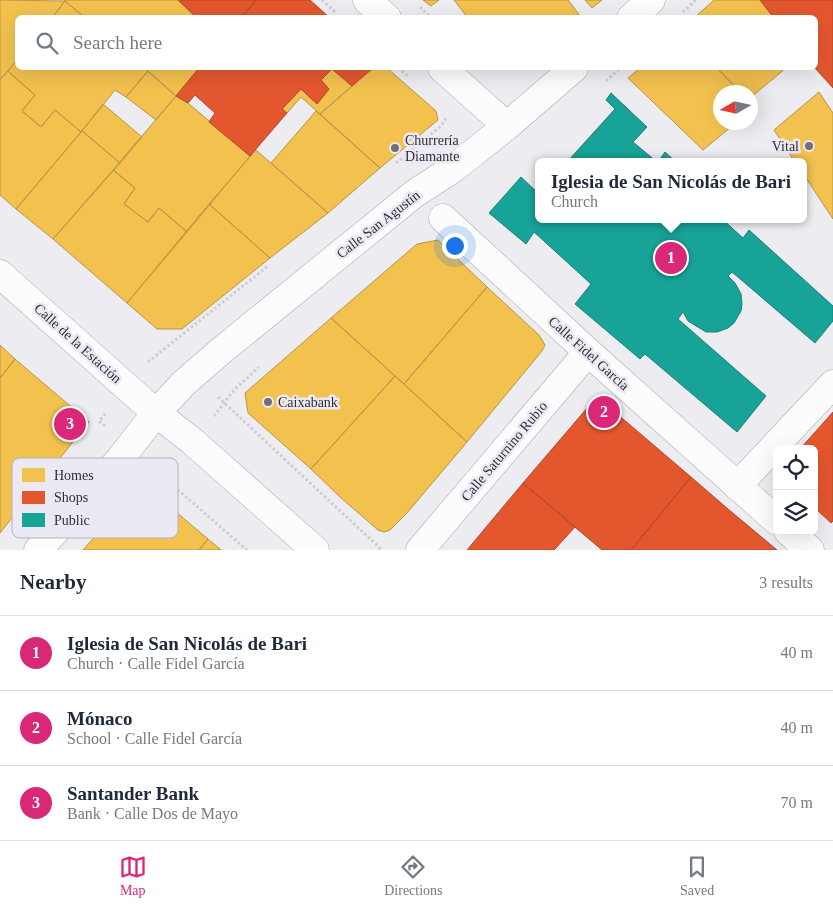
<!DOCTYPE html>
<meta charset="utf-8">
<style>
body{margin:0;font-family:"Times New Roman",serif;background:#f6f6f7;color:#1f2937}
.controls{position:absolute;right:15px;bottom:15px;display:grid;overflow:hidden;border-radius:8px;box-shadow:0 5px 20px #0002}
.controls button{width:45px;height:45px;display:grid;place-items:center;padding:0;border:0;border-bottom:1px solid #e0e1e3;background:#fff;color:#1f2937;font:25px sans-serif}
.compass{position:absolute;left:713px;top:85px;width:45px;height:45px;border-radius:50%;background:#fff;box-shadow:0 5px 20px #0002;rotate:261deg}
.you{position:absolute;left:454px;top:245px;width:18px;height:18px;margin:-12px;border:4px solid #fff;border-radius:50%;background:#1a73e8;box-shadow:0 0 0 8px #1a73e833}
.badge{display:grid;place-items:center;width:32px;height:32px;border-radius:50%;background:#db2777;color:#fff;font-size:16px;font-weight:700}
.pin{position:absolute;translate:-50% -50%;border:2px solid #fff;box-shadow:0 1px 5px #0006}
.popup{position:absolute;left:535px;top:158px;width:272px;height:65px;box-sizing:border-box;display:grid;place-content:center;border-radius:8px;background:#fff;filter:drop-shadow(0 1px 4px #0005);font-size:16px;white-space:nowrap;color:#747a83}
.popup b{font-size:19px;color:#1f2937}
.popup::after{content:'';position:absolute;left:50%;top:100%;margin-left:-10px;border:10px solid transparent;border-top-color:#fff}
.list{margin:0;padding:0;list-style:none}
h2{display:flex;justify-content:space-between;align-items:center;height:65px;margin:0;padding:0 20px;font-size:21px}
h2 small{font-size:16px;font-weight:400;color:#747a83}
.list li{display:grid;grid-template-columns:32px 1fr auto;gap:15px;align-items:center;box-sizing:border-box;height:75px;padding:0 20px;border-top:1px solid #e0e1e3}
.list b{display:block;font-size:19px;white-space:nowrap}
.list p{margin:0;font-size:16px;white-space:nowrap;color:#747a83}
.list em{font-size:16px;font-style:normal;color:#747a83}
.icon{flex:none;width:28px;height:28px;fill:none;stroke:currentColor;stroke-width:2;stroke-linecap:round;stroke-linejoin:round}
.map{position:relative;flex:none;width:833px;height:550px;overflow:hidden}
.search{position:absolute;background:#fff;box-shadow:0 5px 20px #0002;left:15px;right:15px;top:15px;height:55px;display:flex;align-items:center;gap:12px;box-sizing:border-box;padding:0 18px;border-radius:8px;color:#747a83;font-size:19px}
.sheet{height:290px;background:#fff}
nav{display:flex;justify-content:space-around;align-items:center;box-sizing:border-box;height:70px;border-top:1px solid #e0e1e3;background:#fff;font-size:14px;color:#747a83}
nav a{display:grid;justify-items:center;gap:2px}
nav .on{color:#db2777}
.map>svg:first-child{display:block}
.homes{fill:#f2c14e;stroke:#b89546}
.shops{fill:#e4572e;stroke:#ae4b2f}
.public{fill:#17a398;stroke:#1e8079}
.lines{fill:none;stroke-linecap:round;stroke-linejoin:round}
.street-casing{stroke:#a9a8ac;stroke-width:29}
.path{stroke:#cecdcf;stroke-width:3;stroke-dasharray:2.5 2.5;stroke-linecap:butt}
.street{stroke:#fcfcfd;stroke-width:28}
.poi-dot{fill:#727075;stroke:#ece9f4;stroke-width:2}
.labels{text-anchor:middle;stroke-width:5;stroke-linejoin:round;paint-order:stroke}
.poi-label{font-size:14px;fill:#2f2e32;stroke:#ece9f4;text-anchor:start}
.street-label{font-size:14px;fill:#2f2e32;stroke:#ece9f4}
.key{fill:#ece9f4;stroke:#b3b1ba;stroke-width:1}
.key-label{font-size:14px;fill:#2f2e32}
</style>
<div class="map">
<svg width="833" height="550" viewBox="0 0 833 550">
<rect width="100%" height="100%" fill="#edecf1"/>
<path class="homes" d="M0,0l65,1 -13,17h-34v41l-18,21z
M64,0h114l19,18h-112z
M423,0h16l-8,6z
M454,0h114l13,17 -113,1z
M585,0h17l-10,8z
M714,0h46l14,18h-80z
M65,1l20,17h-33z
M18,59v9h126l4,3 -22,26 -11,-7 -34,42 -26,-22 -14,17 -19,-16 13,-16 -27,-24z
M144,68h55l-23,28z
M373,68h14l49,43 2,9 -58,48 -60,-54z
M640,68h77l23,24h-20v30h17l-34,28 -75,-72z
M717,68h69l-36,30v-6h-10z
M332,69l20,17 -32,28 -19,-17 -14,16 -5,-4 19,-20 16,15 12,-15 -8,-9z
M8,71l27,24 -13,16 19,16 14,-17 26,22 -65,77 -16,-14v-115z
M148,71l28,25 -20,24 -30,-23z
M819,92l14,21v106l-29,-44v-13h-9l-21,-32z
M176,96l12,7 62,53 -63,76 -28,-24 -11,14 -24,-18 11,-16 -22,-18z
M103,104l39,33 -22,26 -38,-32z
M316,111l64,57 -52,45 -57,-50z
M82,131l38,32 -67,76 -37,-30z
M256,150l72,63 -58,45 -61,-54z
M113,170l22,18 -11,16 24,18 11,-14 28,24 -60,71 -74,-64z
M209,204l61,54 -88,71h-25l-30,-26z
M438,240l49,47 -83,97 -73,-66 86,-74z
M487,287l52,48 6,10 -3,6 -75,91 -63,-58z
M331,318l64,58 -84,93 -63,-56 -3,-20z
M0,345l15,14 -15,19z
M15,359l74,63 -89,111v-155z
M395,376l72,66 -60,71 -17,17 -6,2 -6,-2 -38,-33 -29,-28z
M156,495l52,44 -9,11h-116l46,-52z
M208,539l12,10 1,1h-22z"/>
<path class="shops" d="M178,0h78l-15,18h-44z
M256,0h54l20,18h-89z
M760,0h73v88l-18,-20 1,-50h-42z
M199,68h174l-21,18 -20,-17 -11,11 8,9 -12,15 -16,-15 -19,20 5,4 -37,43 -41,-34 6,-9 -20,-18 -7,8 -12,-7z
M588,407h21l82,70 -60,73h-29l-79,-67z
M833,412v109l-2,2 -17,-16v-58h-14z
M691,477l37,32 49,41h-146z
M523,483l52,44 -21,23h-87z"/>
<path class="public" d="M611,93l36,34 -14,15 24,20h-90l48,-53 -9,-9z
M665,152l11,10h-18z
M521,177l17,16v26h184l21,19 6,-8 84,76v15l-18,22 -83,-71 -4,4 7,7 6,11 1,10 -1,7 -7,12 -6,5 -11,4h-11l-18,-11 -5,-9 -5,7 88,77 -29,36 -92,-78 -5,5 -65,-55 16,-20 -57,-52 -8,12 -37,-31z"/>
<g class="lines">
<defs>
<path id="street" d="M367,0l20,18
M631,18l20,-18
M442,68l65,58
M443,218l145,134 189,169
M0,274l156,139 -36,46 -82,91
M737,486l96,-102
M788,531l22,19
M315,550l-123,-109 -36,-28 28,-30 38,-33 192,-156 40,-26 53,-42 67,-58
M420,550l168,-198"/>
</defs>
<use href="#street" class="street-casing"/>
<path class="path" d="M322,0l13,12
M420,7l11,11
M683,12l13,-12
M398,68l11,9
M606,81l14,-13
M396,163l45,-37 5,-8
M148,362l120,-96
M218,397l164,153
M214,416l20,-26 25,-23
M105,426l-6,-5 7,-8
M155,470l92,80
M163,478l9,-11"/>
<use href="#street" class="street"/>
</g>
<g class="poi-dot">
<circle cx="809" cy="146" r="5"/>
<circle cx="395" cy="148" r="5"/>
<circle cx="268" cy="402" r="5"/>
</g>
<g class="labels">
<g class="poi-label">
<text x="405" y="145">Churrería<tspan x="405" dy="16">Diamante</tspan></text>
<text x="799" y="151" text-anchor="end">Vital</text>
<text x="278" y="407">Caixabank</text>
</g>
<g class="street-label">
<text transform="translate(378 224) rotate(-38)" y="5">Calle San Agustín</text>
<text transform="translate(78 343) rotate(42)" y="5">Calle de la Estación</text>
<text transform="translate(589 353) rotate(42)" y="5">Calle Fidel García</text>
<text transform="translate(504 451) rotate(-50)" y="5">Calle Saturnino Rubio</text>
</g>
</g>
<rect x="12" y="458" width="166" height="80" rx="8" class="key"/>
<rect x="22" y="468" width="23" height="14" fill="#f2c14e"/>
<rect x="22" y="491" width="23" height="13" fill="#e4572e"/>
<rect x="22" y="513" width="23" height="14" fill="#17a398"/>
<g class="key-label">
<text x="54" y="480">Homes</text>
<text x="54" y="502">Shops</text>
<text x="54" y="525">Public</text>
</g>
</svg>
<div class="controls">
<button><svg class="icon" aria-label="locate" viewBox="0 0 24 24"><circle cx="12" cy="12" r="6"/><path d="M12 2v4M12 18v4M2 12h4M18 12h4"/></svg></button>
<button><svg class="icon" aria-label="layers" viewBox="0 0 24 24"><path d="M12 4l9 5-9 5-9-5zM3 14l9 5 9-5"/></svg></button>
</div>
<svg class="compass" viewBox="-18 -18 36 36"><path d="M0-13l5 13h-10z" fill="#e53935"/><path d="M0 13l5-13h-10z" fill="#747a83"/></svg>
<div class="you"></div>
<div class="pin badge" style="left:671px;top:258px">1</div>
<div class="popup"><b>Iglesia de San Nicolás de Bari</b>Church</div>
<div class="pin badge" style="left:604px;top:412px">2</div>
<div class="pin badge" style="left:70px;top:424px">3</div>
<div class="search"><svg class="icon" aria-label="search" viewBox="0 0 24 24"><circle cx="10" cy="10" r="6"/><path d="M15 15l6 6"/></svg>Search here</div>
</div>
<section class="sheet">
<h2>Nearby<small>3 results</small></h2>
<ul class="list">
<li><span class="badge">1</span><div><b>Iglesia de San Nicolás de Bari</b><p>Church · Calle Fidel García</p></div><em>40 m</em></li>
<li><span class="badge">2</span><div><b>Mónaco</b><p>School · Calle Fidel García</p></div><em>40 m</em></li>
<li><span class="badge">3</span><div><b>Santander Bank</b><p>Bank · Calle Dos de Mayo</p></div><em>70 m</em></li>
</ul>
</section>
<nav>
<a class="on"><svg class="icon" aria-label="map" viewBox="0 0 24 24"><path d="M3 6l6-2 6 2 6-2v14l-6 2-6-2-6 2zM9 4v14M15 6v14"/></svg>Map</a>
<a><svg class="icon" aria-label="directions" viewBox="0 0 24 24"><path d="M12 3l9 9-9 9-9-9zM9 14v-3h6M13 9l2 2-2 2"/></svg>Directions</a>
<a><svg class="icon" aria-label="saved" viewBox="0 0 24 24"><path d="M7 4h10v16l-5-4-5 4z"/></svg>Saved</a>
</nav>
